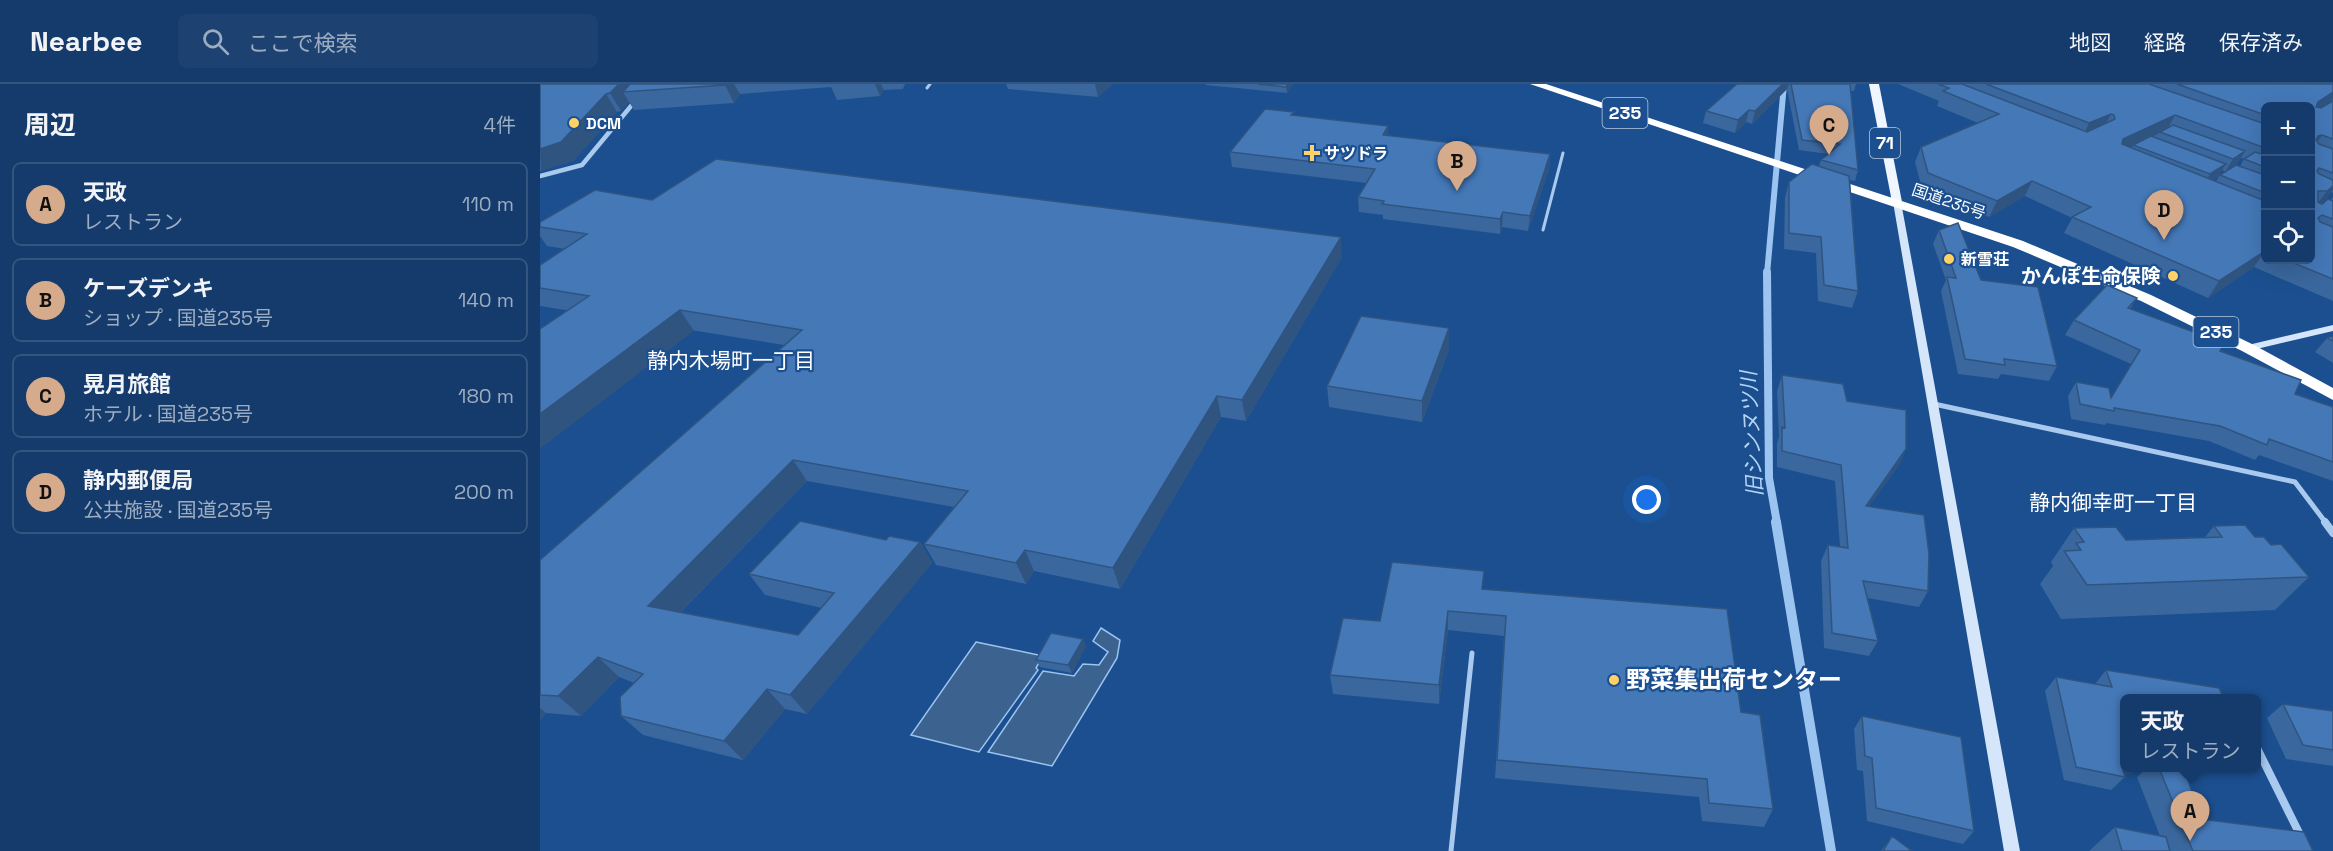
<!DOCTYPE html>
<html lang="ja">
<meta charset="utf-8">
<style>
body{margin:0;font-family:"Space Grotesk","Noto Sans JP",sans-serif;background:#1d4271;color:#f1f3f6}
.controls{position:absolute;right:18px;top:18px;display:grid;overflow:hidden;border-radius:9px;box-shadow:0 6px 24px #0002}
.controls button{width:54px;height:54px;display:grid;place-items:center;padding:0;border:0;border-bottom:2px solid #33557e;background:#143b6b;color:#f1f3f6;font:30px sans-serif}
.you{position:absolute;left:1107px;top:416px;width:21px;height:21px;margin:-15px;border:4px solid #fff;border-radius:50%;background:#1a73e8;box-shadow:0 0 0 9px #1a73e833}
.badge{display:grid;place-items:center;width:39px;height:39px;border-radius:50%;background:#d6ab8b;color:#111;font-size:20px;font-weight:700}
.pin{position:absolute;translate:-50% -50px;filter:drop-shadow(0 2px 3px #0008)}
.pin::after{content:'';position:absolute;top:32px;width:21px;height:18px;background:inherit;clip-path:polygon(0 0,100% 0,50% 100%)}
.popup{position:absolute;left:1580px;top:610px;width:141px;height:78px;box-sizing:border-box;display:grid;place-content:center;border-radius:9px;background:#143b6b;filter:drop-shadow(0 2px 4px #0005);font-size:20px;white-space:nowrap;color:#9dadc1}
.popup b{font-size:22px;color:#f1f3f6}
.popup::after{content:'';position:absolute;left:50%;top:100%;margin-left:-12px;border:12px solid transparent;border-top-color:#143b6b}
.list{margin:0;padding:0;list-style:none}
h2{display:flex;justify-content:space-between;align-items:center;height:78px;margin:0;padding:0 24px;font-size:26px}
h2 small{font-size:20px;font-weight:400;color:#9dadc1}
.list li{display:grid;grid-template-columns:39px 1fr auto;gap:18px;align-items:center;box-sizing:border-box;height:84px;margin:0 12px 12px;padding:0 12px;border:2px solid #33557e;border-radius:9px}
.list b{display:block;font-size:22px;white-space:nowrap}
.list p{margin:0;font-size:20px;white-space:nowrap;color:#9dadc1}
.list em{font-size:20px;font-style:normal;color:#9dadc1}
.icon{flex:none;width:33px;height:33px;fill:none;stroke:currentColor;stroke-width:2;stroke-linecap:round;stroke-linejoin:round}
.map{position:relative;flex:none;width:1793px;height:767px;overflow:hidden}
header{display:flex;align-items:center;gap:36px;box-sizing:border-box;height:84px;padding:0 30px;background:#143b6b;border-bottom:2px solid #33557e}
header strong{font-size:28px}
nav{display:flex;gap:33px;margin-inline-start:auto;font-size:21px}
.search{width:420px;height:54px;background:#1d4271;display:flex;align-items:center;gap:15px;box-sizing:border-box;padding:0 21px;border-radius:9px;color:#9dadc1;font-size:22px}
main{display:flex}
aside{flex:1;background:#143b6b}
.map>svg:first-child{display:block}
.water{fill:#3c6290;stroke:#9cc4f0;stroke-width:1.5}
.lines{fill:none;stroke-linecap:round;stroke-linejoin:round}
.stream-far2{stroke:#9cc4f0;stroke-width:6}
.stream-far1{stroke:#9cc4f0;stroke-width:8}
.stream{stroke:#9cc4f0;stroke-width:10}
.lane-far1{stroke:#a9c9ee;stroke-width:3}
.lane{stroke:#a9c9ee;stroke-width:5}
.street-far2{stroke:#a9c9ee;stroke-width:4.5}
.street-far1{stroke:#a9c9ee;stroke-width:5}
.street{stroke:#a9c9ee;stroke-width:8}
.secondary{fill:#d6e6fa;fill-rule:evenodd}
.primary{fill:#f0f6ff;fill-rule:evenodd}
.highway{fill:#fff;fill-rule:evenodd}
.wall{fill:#3a679d;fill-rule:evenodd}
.shaded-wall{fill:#305480}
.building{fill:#4478b7;stroke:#305480;stroke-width:1.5}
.poi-dot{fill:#ffd166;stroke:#1b4f8f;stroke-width:2}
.labels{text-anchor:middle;stroke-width:4.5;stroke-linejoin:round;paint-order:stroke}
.far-poi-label{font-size:16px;font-weight:bold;fill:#fff;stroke:#1b4f8f;text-anchor:start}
.far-street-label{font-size:16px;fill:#fff;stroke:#1b4f8f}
.shield{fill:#1b4f8f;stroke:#bbcadd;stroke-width:1.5}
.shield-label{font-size:18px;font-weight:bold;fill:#fff}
.poi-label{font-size:20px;font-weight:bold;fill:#fff;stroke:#1b4f8f;text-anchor:end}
.neighbourhood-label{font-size:21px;fill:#fff;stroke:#1b4f8f}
.water-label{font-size:21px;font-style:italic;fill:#b5d3f5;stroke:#1b4f8f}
.near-poi-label{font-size:24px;font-weight:bold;fill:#fff;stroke:#1b4f8f;text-anchor:start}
</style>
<header>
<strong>Nearbee</strong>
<div class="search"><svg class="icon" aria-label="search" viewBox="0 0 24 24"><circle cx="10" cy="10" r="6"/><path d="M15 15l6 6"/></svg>ここで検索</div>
<nav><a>地図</a><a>経路</a><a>保存済み</a></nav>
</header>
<main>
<aside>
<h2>周辺<small>4件</small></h2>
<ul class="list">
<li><span class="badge">A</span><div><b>天政</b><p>レストラン</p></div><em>110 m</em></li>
<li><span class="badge">B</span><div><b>ケーズデンキ</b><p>ショップ · 国道235号</p></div><em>140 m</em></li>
<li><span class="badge">C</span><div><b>晃月旅館</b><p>ホテル · 国道235号</p></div><em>180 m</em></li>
<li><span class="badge">D</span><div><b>静内郵便局</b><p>公共施設 · 国道235号</p></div><em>200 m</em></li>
</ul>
</aside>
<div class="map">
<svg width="1793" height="767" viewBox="0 0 1793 767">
<rect width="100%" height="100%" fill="#1b4f8f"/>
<path class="water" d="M561,544l19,12 -3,18 -65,108 -64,-14 55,-81 31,5 9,-12 16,1 9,-13 -15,-11z
M436,558l67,14 -7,12 2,2 -59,82 -68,-17z"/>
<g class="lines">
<path class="stream-far2" d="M1227,190l17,-190"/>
<path class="stream-far1" d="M1227,188l2,206 8,45"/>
<path class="stream" d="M1236,438l55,329"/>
<path class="lane-far1" d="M387,4l3,-4
M1003,146l20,-77"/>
<path class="lane" d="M911,767l21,-198"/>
<path class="street-far2" d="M0,92l42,-11 54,-65"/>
<path class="street-far1" d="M1394,320l361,78 31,41"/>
<path class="street" d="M1785,438l8,11
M1716,662l52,105"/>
<path class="secondary" d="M1357,115l4,3 119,649h-16l-111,-649z
M1793,241v6l-85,20 -5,-3 5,-3z"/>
<path class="primary" d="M1329,0h10l23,118 -5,3 -5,-3z"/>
<path class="highway" d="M990,0h16l477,157 128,54 103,50 79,43v12l-91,-49 -101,-50 -128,-54z"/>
</g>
<path class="wall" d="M0,0h365l-2,5 -19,1 -4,6 -43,4 -6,-13 -91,7 -6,9 -100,7 -5,-8 -8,9 -4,1 -44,49 -33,10z
M466,0h107l-15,13 -90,-8z
M666,0h87l-6,9 -81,-8z
M1197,0h51l-1,5 -35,35 -6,-2 -11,11 -32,-10 3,-12z
M1249,0h67l-2,7h-4l8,79 -3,11 -5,-1 8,111 -6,17 -34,-7 -2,-48 -32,-4 1,-51 4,-16 30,-16 2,-6 7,-6 -29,-4 -12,-61z
M1358,0h435v109l-2,-1 -4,6 -6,5 1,1 9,-4 2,-3v104l-79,-34 -46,31 -144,-65 8,-15 -47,-22 -36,21 -67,-28 -7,-27 6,-15 57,-24 -41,-17 2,-5zM1725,22h45v154h-45zM1701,74l3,1 -4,7 -4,-1zM1682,86l3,2 -5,3 -4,6 -3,-1 5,-3z
M754,32l95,20 161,18 -1,15 -21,62 -26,-4 -2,7 -117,-15v-4l-24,-3 -1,-15 9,-14 -135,-16 -2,-15z
M112,116l690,57 -96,164 -25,-4 -101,172 -86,-18 -8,13 -90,-19 -12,-21 30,-37 -147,-26 -126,131 117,23 24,-27 -57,-13 -16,-21 137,-34 34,2 12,21 -125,151 -22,-5 -42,51 -100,-25 -22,-19 13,-33 -15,-6 -38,39 -35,-3 -6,7v-160l244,-215 -244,-39v-18l25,-39 -18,-3 -7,-10v-14z
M1399,146l42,50 76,86 -8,15 -48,-7 -3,5 -40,-5 -17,-83 5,-11 -13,-36z
M1597,214l-7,11 90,42 75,43 38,13v74l-74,-26 -4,5 -46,-19 -103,-18 -1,2 -34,-6 -3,-23 8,-14 35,15 20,-33 -66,-29 9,-15z
M1793,252v27l-18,-11 12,-14z
M909,265l-27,73 -93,-15 -2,-21z
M1242,291l65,26 59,48 -7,16 -30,41 59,85 -9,16 -52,-9 11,43 -9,15 -45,-8 -3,-87 7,-16 12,2 -5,-66 -58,-14v-24l2,-6 -2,-46z
M1674,442l41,11 16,8 38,32 -34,33 -214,9 -21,-35 13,-18 -2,-4 23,-34 52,12 79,-3z
M943,505l258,123 32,97 -9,18 -62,-6 -3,-24 -204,-19 9,-142 -56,-6 -9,74 -106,-10 -3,-19z
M546,562l-14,27 -32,-6 -4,-7z
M1566,586l18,29v69h60l17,51 112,32h-224l26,-24 45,9 -23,-59 10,-9 -23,7 1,2 -14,13 -47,-10 -19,-89 11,-14 39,7z
M1743,620l50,7v55l-47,-7 -19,-41z
M1322,632l112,115 -11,13 -96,-23 -4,-50 -6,-1 -3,-41z
M1352,752l20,15h-31z"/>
<path class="shaded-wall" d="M79,0h26l-22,8 6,10 -8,9 -11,-18z
M185,0h9l6,10 -6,9 -9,-18z
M335,0h6l3,6 -4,6z
M555,0h18l-15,13z
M748,0h5l-6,9 -1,-6z
M1243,0h5l-1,5 -35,35 3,-13z
M1793,8v7l-2,3 -21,13 8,-13z
M66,10l11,18 -44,49 -32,10 -1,-22z
M1209,26l-3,12 -11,11 3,-13z
M1571,30l-8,15 -21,10 7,-16z
M1635,31l-8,15 -7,2 -2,2 -23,11h-2l-1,2 -17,8 8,-16z
M848,42l1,14 -6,-5z
M1782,51l-11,16 7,-15z
M1705,67l-8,13 -12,8 8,-13z
M1010,70l-1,15 -21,62 2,-15z
M1686,80l-8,13 -16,11 8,-14z
M1492,97l-7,15 -36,21 8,-16z
M1793,102v4l-6,8 -12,9 12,-16z
M963,128l-1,15 -2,7v-15z
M801,153l1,20 -96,164 -4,-21z
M1725,167l-11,16 -46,31 11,-17z
M140,226l14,21 -154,118v-35z
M909,244v21l-27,73v-21z
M677,312l4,21 -101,172 -7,-21z
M1366,365l-7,16 -41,56 8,-15z
M253,376l14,21 -140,145 -19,-20z
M380,458l12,21 -125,151 -17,-19z
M485,466l9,21 -8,13 -10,-21z
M908,527v19l-9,74v-19z
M543,555l3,7 -14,27 -4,-8z
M58,573l21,20 -38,39 -23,-20z
M227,605l18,20 -42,51 -19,-19z
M0,624l6,5 -6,7z
M1582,683h2v1h23l-26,9z"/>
<path class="building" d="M0,0h79l-9,9 -4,1 -45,48 -21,7z
M90,0h95v1l-102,7z
M718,0h30l-2,3z
M1197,0h46l-28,27 -6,-1 -11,10 -32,-9z
M1251,0h59l8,86 -37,-10 19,-16 -38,-4z
M1398,0h24l125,48 28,-13 -1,-4 -3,-1 -22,9 -103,-39h163l116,40v24l-90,-33 -52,24 -1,5 143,57v50l-46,30 -147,-64 19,-10 -59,-26 -35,20 -69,-28 -7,-26 78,-33 -56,-23 6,-3z
M1637,0h156v8l-15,10 -2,5 5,1 12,-7v38l-11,-4 -4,1 -2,4 3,4 14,5v24l-14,-5 -2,3 2,3 14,6v6l-6,5h-9v11l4,2 6,-5 5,2v18l-11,-4 -4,3 2,4 13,5v52l-47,-19h24v-154h-45v9z
M725,25l29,3 -3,3 97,11 -5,9 167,19 -20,62 -27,-4 -3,7 -118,-15 2,-3 -26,-4 17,-28 -145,-17z
M1633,41l72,26 -12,8 -73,-27z
M1611,52l75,28 -16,10 -77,-29z
M1715,68l10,3v12l-21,-8z
M176,75l625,78 -99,163 -25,-4 -104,172 -88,-18 -9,13 -92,-19 44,-53 -175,-31 -145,146 150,29 36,-42 -85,-19 51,-53 86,19 3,-4 31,6 -130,153 -23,-6 -43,52 -103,-25 -1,-19 23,-23 -45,-17 -40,39 -18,-1v-135l262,-230 -122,-20 -140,104v-85l49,-33 -49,-8v-23l47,-31 -47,-7v-5l55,-32 57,10z
M1272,80l37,12 9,115 -34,-6 -3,-48 -32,-4v-51z
M1696,81l29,10v18l-45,-18z
M1418,139l23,57 57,7 19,79 -53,-7 1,6 -40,-6 -18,-82 9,1 -17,-48z
M1567,201l30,13 -9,10 96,35 -4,8 81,29 -6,14 38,13v55l-64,-23 -2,6 -47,-19 -106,-18v3l-34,-7 -4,-22 33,6 2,10 29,-48 -66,-30z
M821,232l88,12 -27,73 -95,-15z
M1793,252v5l-6,-3z
M1242,291l61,9 4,17 59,9v39l-40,57 58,9 5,39 -1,37 -65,-10 15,60 -46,-8 -4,-88 20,3 -7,-83 -59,-14v-24l3,1z
M1705,441l10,12h9l7,8 10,-1 28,33 -222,8 -23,-34 17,-1 -5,-7 8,-1 -10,-14 42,-1 10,13 96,-3 -8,-11z
M852,478l92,9 -2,18 245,20 14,103 19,3 13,94 -64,-6 -2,-24 -210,-19 9,-144 -58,-5 -9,74 -109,-10 13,-57 37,3z
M511,549l32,6 -15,26 -32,-5z
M1566,586l113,18 5,11h-100v68h-2l3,10 -49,-10 -20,-90 56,10z
M1743,620l50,7v39l-30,-5z
M1322,632l99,21 13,94 -98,-23 -4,-50 -7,-2z
M1619,684h25l17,51 103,13 9,19h-120z
M1575,743l51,10 4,14h-48z
M1352,752l20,15h-29z"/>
<g class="poi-dot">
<circle cx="34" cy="39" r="6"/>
<path d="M769 60h6v6h6v6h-6v6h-6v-6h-6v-6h6z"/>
<circle cx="1409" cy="175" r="6"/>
<circle cx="1633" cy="192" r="6"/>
<circle cx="1074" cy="596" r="6"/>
</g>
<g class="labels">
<g class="far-poi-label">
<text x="46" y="45">DCM</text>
<text x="784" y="75">サツドラ</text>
<text x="1421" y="181">新雪荘</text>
</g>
<g class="far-street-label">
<text transform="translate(1409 117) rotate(19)" y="6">国道235号</text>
</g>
<g class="shield">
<rect x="1062.5" y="14" width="45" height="30" rx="4.5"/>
<rect x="1330" y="44" width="30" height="30" rx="4.5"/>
<rect x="1653.5" y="233" width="45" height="30" rx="4.5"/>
</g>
<g class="shield-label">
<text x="1085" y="35">235</text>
<text x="1345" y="65">71</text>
<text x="1676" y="254">235</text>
</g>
<g class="poi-label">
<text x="1621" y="199">かんぽ生命保険</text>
</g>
<g class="neighbourhood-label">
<text x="191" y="284">静内木場町一丁目</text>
<text x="1573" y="426">静内御幸町一丁目</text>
</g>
<g class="water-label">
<text transform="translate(1212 350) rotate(-93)" y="7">旧シンヌツ川</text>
</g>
<g class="near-poi-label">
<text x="1086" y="604">野菜集出荷センター</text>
</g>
</g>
</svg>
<div class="controls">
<button>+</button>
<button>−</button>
<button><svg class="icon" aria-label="locate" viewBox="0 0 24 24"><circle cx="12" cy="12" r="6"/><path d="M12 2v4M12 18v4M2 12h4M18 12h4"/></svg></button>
</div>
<div class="you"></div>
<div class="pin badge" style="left:1650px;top:757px">A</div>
<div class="popup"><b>天政</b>レストラン</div>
<div class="pin badge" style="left:917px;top:107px">B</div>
<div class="pin badge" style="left:1289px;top:71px">C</div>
<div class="pin badge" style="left:1624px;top:156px">D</div>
</div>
</main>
